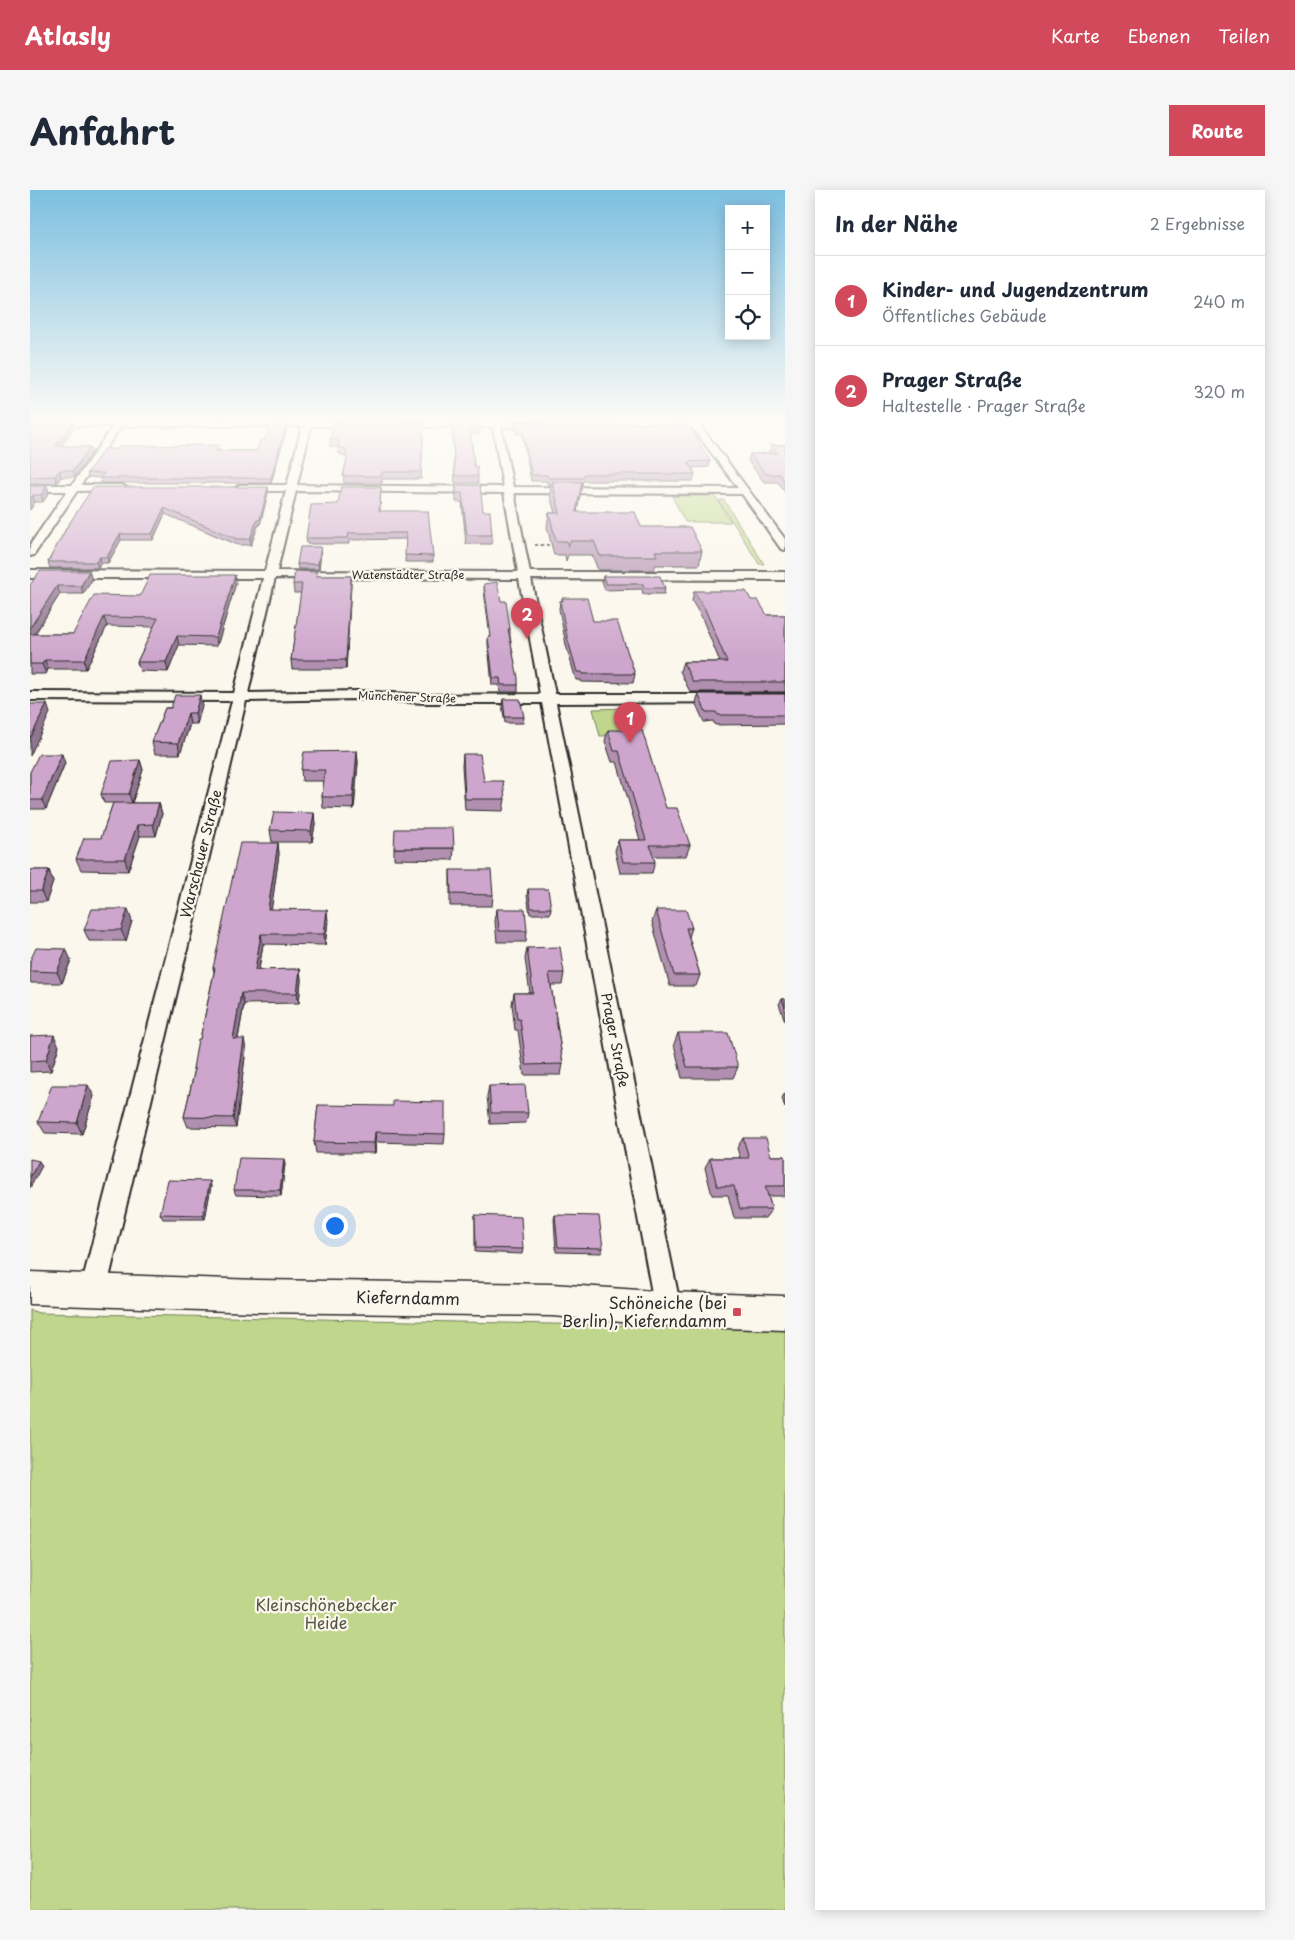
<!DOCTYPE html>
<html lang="de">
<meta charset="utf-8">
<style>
body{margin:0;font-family:"Playpen Sans",sans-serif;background:#f6f6f7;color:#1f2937}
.controls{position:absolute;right:15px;top:15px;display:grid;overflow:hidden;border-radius:0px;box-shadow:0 2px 12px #0003}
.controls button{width:45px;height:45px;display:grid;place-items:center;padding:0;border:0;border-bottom:1px solid #e0e1e3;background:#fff;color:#1f2937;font:25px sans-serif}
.you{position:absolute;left:304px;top:1035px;width:18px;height:18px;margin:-12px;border:4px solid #fff;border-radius:50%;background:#1a73e8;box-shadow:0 0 0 8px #1a73e833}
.badge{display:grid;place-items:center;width:32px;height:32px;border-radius:50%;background:#d1495b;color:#fff;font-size:16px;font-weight:700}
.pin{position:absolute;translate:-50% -41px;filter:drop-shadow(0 1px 2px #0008)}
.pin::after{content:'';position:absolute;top:26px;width:18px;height:15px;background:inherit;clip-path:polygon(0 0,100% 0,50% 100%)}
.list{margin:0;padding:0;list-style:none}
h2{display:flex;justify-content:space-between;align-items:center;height:65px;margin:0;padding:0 20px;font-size:21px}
h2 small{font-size:16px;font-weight:400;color:#747a83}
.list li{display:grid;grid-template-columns:32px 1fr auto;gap:15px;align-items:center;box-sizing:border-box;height:90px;padding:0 20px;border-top:1px solid #e0e1e3}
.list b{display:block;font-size:19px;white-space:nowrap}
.list p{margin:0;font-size:16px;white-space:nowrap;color:#747a83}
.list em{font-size:16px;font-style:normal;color:#747a83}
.icon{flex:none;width:28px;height:28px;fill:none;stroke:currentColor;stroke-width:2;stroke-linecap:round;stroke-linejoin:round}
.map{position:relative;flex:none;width:755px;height:1720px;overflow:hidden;border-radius:0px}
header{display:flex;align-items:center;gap:30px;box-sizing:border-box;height:70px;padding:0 25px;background:#d1495b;color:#fff}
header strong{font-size:24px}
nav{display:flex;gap:28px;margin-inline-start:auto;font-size:18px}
.intro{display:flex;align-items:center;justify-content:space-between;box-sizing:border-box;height:120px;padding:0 30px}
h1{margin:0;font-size:35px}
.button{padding:12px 22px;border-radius:0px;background:#d1495b;color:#fff;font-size:18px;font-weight:700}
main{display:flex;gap:30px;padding:0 30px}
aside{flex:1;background:#fff;border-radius:0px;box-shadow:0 2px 12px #0003}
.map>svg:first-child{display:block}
.green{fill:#bfd68c;stroke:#75805c}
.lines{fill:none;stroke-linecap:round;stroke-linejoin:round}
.street-casing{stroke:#2b2b2b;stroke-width:4}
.secondary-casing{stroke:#2b2b2b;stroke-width:3}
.path-far1{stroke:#2b2b2b;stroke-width:1;stroke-dasharray:2.5 2;stroke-linecap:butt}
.path{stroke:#2b2b2b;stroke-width:2;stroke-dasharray:3 2.5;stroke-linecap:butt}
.street{fill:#fbf7ec;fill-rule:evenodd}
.secondary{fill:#fbf7ec;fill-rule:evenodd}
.wall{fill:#b18fb0;stroke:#2b2b2b}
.shaded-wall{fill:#907490;stroke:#2b2b2b}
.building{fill:#cea6cd;stroke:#2b2b2b}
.poi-dot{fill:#d1495b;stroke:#fbf7ec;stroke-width:2}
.labels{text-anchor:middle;stroke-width:4.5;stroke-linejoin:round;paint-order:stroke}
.far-street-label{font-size:11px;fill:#2b2b2b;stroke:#fbf7ec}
.street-label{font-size:14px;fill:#2b2b2b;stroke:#fbf7ec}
.near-street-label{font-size:16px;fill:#2b2b2b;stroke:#fbf7ec}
.near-poi-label{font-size:16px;fill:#2b2b2b;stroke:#fbf7ec;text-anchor:end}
.near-park-label{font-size:16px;fill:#505643;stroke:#fbf7ec}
</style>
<header>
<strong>Atlasly</strong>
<nav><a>Karte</a><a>Ebenen</a><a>Teilen</a></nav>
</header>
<div class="intro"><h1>Anfahrt</h1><a class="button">Route</a></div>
<main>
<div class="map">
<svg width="755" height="1720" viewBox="0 0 755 1720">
<rect width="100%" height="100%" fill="#fbf7ec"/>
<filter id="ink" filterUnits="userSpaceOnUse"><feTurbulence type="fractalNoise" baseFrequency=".02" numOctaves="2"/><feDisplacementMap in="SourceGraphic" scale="10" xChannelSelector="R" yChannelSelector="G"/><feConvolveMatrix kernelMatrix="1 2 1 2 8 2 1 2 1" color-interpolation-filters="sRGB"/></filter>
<g filter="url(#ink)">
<path class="green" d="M642,306h43l16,26h-46z
M689,310h5l40,64h-5z
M598,518l9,27 -37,1 -7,-27z
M0,1120l9,3 746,16v581h-755z"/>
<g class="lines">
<defs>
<path id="street" d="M89,227h8l-2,4h179l1,-4h8l-1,4 53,1v4l-3,1 -51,-1 -14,59 206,2 -10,-60h-98l-4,-3 4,-3 97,1 -1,-5h8l1,5h45l4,3 -4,3 -44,-1 12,60 225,1 -46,-61h-32l-4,-3 4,-3h29l-3,-4h8l91,122v11l-4,-1 -39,-55 -228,-1 16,79h255v8l-254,-1 24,115h230v8l-229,1 125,606 -4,9 -9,4 -9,-4 -4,-9 -113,-606h-117l-67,-4 -112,2 -140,590 -4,9 -9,3 -9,-3 -4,-9 152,-590 -202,-1v-8l204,1 29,-115h-233v-8l235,1 21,-80h-46l-5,-3 5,-3h47l15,-59h-181l-40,59h41l5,3 -1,2 -49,1 -43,64 -4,1v-11l37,-54h-37v-6h42l41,-59h-83v-6l86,1zM266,301l208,2 14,79 -241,-1zM245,388l244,1 21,115 -115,1 -67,-4 -110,2z"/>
<path id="secondary" d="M0,1082l227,8 295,4 116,8 117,4v34l-117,-4 -116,-10 -295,-4 -227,-8z"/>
</defs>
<use href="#street" class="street-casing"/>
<use href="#secondary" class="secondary-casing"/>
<path class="path-far1" d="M683,233l72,-6"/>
<path class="path" d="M505,355h17"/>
<use href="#street" class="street"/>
<use href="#secondary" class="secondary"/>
</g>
<path class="wall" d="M0,227h52l-2,2h-50z
M243,227h16v2h-16z
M306,227h88v2h-88z
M421,227h28v2h-28z
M483,227h124v2h-124z
M394,231l-3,58h-39v4h-38l-1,-7 4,-17v-3l-8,-2 -1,-7h-8v-7z
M0,232l44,6 -13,18 29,1 2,6 -17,24h-14l-4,6 -27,1z
M422,232l28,6v7l-9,-1 3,32 4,10v7h-23z
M485,232l195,39 -1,6 -17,1 3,6 -2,7h-110l-1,4 -5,27 64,15 61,24 -3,14h-44l-1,5h-56l-6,-15h-24l-2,6 -1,-6h-11l-7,-28 2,-14h6l-5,-18 1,-11h-4v-3h-16l-9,-47h-6l-1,-6z
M257,238l-16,55h-170l-1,-5 -12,-1 -1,-4 133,-23 -1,1h38l8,-11z
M741,255h14v47l-7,-10h-14l-16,-21 2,-7 20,-1 -1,-1z
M426,295l27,26 9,24v9h-26l-4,-42h-6z
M0,296h17l2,7 -6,9h-8l-5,8z
M238,297v6l-8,32 -2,1 -7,19h-13l-73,-31 -12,26h-32l-13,23h-7l-3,5h-48l-2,-6 19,-35z
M351,297l-1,24 53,45v6h-28l1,-23 -57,1v4h-42l-1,-6 32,-34z
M291,362l-2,17h-21l-1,-5z
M287,386h34v9l-5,84h-54l-1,-9 10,-67h-7l-1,-9z
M573,386l62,12 -1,6h-21l-1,-5 -37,1 -3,-9z
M62,390l-9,14h-23l-25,40h38l67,-38 96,-13 -19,63 -38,-1 -11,27 -28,-1 -3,-9 17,-35 -47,-1 -21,43h-38l-2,5h-16v-89z
M454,394l17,17 9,28v7l8,49v7h-18l-1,-7h-7l-4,-41v-7h2l-6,-46z
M664,401l57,9 16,15h18v77h-95l-10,-21 3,-9h37l-18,-44 -10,-17z
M532,408l31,23 42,53 -2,9 -52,-1v-2h-5l-10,-35 -7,-36 1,-8h2z
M668,504h87v30l-70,1 -2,-4 -9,1 -8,-18z
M473,509l21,18 -1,6h-18l-3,-18z
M172,516l-5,18h-7l-10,30h-25l-3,-12 13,-34z
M578,540l58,78 24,37 -4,11h-33l2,6 -3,11h-32l-5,-22 3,-11h22l-23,-78h-5l-7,-21z
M327,561l1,12 -4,46 -31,-1 -1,-11 2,-16h-22l-1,-11z
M433,564l21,27 21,18 -2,12 -38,-1 -3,-44z
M110,570l3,10 -11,33h27l3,11 -6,22h-16l-12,35 -47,-1 -5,-11 25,-21 12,-35h-9l-3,-9z
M35,573l-19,46h-16v-37z
M284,623l1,11 -3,18h-40l-2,-12z
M248,653l1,11 -8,55 57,12 -3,24 -62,-1 -4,26 41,-1 1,11 -2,23 -55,1 -6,35 8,10 -10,79 -48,-1 -4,-10 10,-44 -1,-4 7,-30 14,-67 -1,-4z
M364,658h60l-1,12 -59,-1z
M0,680h19l4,12 -7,20h-16z
M420,680l43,25 -1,11h-42z
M498,699l23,19 -1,6h-20l-3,-19z
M467,719l30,22 -1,11h-29l-2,-21z
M626,720l36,18 -3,9 11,38 -4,11h-26l-18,-64z
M102,731l-6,20h-37l-5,-11z
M497,758l37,25 -2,12h-11l12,79 -2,11h-37l-6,-45h-3l-3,-26 2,-11h16l-5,-34z
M41,770l-9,23h-31l-1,-3v-19z
M752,809h3v22l-6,-17z
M648,843l60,34 -5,11h-51l-8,-34z
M0,846l29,10 -8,25 -21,1z
M459,896l39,27 -2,10 -36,1 -3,-28z
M755,903v15l-3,-10z
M64,906l-12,38 -37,-1 -7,-11z
M288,915l127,29 -1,10 -68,-2 -1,11h-59l-2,-11z
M713,948l28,18h14v40h-17l4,13 -7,9h-31l-6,-23h-16l-7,-27 5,-10h30l-3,-10z
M255,974l-4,32 -45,-1 -2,-5z
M181,996l-6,33h-42l-3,-5z
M445,1025l48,34 -1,5 -47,-2z
M525,1025l48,33 -2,5 -45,-1 -2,-33z"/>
<path class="shaded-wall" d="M43,232l1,6 -17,25 -2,-7z
M256,234l1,4 -16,55v-5z
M60,257l2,6 -17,24 -2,-6z
M30,280l1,7 -4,6 -2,-7z
M552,292l-2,13 -6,31 2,-14z
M17,296l2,7 -6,9 -2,-7z
M238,297v6l-8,32 -2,1 -7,19 -1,-6z
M3,305l2,7 -5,8v-10z
M134,318l1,6 -12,26 -1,-6z
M90,344l1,6 -13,23 -1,-6z
M291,357v5l-2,17 -1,-5z
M70,367l1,6 -3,5 -2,-6z
M59,381l3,9 -9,14 -2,-8z
M205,385l1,8 -19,63 -1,-9z
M321,386v9l-5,84v-9z
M27,396l3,8 -30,47v-13z
M74,427l3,9 -21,43 -2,-9z
M147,446l2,9 -11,27 -2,-10z
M15,470l3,9 -2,5 -4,-10z
M170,505l2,11 -5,18 -2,-11z
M17,514l3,9 -20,43v-17z
M158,523l2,11 -10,30 -2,-11z
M327,561l1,12 -4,46 -1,-12z
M32,564l3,9 -19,46 -4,-9z
M110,570l3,10 -11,33 -3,-9z
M129,613l3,11 -6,22 -3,-12z
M284,623l1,11 -3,18 -1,-11z
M107,635l3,11 -12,35 -3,-12z
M248,653l1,11 -9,66 -2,-11z
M19,680l4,12 -7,20 -5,-11z
M98,719l4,12 -6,20 -5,-11z
M297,720l1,11 -3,24 -1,-11z
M231,744l2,10 -6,36 -2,-10z
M36,759l5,11 -9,23 -5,-11z
M270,779l1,11 -2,23 -2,-10z
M211,803l3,11 -8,45 -3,-10z
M24,845l5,11 -8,25 -5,-11z
M214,849l2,10 -10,79 -3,-10z
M58,895l6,11 -12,38 -5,-11z
M345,942l1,10 -1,11 -1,-10z
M254,969l1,5 -4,32 -1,-6z
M9,971l3,5 -12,22v-11z
M180,991l1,5 -6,33 -2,-4z"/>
<path class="building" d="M304,231h90l-3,51h-39v4h-39l4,-17 -1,-10 -8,-2 1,-7h-9z
M0,232h43l-18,24 35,1 -17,24 -13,-1 -5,6 -25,1z
M422,232h28v6h-10l4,38h3l1,10h-23z
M485,232l173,2 22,37 -22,1 7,12h-111l-1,4h-35l-1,-3h-15l-10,-47h-6z
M240,234h16l-15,54h-171l4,-5h-17l17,-24h14l2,-3 99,-1 -3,6h41l3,-11h5z
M741,255h14v37l-5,-8h-14l-16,-20 28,-1z
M522,292h30l-6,30h59l6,15h49l12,24h-47l2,5h-57l-6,-15h-24l-2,6 -1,-6h-11l-7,-28h11z
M426,295h24l3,26h7l2,24h-25l-5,-42h-6z
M0,296h17l-6,9h-8l-3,5z
M63,297h175l-8,32 -3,1 -7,19h-13l-73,-31 -12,26h-32l-13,23h-7l-4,5h-48l19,-35z
M311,297h40l-2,24h49l5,45 -28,-1 1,-22h-57l-1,5h-42l5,-33 27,-1z
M270,357h21l-3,17h-21z
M10,381h49l-8,15h-24l-27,42v-43z
M265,381l22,1 -1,4h35l-5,84h-55l11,-76h-9z
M120,385h85l-19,62 -39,-1 -11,26h-29l21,-44 -54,-1 -20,43h-39l-3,4h-12v-30h43l21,-39 46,1z
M573,386h57l5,12h-21l-1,-4h-37z
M467,392l4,19h5l4,28h-2l10,49v7h-17l-1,-7h-7l-5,-41h3l-7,-53z
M664,401h52l5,9h7l9,15h18v67h-92l-10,-20h44l-22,-53z
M532,408h25l6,23h24l18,53h-52l-1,-2h-5l-10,-35 -7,-36h3z
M668,504h87v21h-67l-2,-3h-10z
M145,505h25l-5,18h-7l-10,30 -26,-1 13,-34h6z
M473,509h17l4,18h-19z
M0,514h17l-17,35z
M578,540h34l24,78h11l13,37h-40l5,17h-32l-5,-22h28l-27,-89h-5z
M327,561l-4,46h-31l3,-27h-24l3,-18z
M9,564h23l-20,46h-12v-28z
M433,564h17l4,27h19l2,18h-40z
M110,570l-11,34h-28l11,-33z
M83,613h46l-6,21 -16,1 -12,34h-49l8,-21h17z
M244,622l40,1 -3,18 -41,-1z
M392,638h31l1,20h-60l1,-19h27z
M210,653h38l-10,66 59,1 -3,24h-63l-6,36 45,-1 -3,24h-56l-8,46h11l-11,79 -49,-1 11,-48h-2l5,-30h2l15,-71h-2z
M0,680h19l-8,21h-11z
M420,680h41l2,25 -42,-1z
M498,699h20l3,19h-20z
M62,719h36l-7,21h-37z
M467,719h28l2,22h-28z
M626,720h30l6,18h-6l14,47h-26z
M530,757l4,26h-15l14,91 -37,1 -6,-46h-3l-3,-26h19l-6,-45z
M6,758l30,1 -9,23 -27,-1v-10z
M752,809h3v8z
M648,843h50l10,34h-51z
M24,845l-8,25 -16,1v-25z
M22,895h36l-11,38 -39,-1z
M495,895l3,28h-37l-2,-27z
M363,911l52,1v32l-70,-2 -1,11 -60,-1 4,-37 75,1z
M713,948h23l5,18h14v30h-20l7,23h-32l-6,-23h-17l-7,-28h39z
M209,968l45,1 -4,31h-46z
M0,969l9,2 -9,16z
M138,990l42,1 -7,34 -43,-1z
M445,1025l46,2 2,32 -47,-1z
M525,1025l44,1 4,32 -45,-1z"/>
</g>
<linearGradient id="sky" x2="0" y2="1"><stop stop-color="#7dbfe0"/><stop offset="0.49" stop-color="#fdfbf6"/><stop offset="1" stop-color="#fdfbf6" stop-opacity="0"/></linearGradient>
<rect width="755" height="468" fill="url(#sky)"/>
<rect class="poi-dot" x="702" y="1117" width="10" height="10" rx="2.5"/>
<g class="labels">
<g class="far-street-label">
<text x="378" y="389">Watenstädter Straße</text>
<text transform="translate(377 507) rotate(2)" y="4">Münchener Straße</text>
</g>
<g class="street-label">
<text transform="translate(171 664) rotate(-76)" y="5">Warschauer Straße</text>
<text transform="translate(585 850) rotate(79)" y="5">Prager Straße</text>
</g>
<g class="near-street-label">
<text transform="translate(378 1108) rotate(1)" y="6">Kieferndamm</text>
</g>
<g class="near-poi-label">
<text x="697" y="1119">Schöneiche (bei<tspan x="697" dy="18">Berlin), Kieferndamm</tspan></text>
</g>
<g class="near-park-label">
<text x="296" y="1421">Kleinschönebecker<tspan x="296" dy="18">Heide</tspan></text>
</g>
</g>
</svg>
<div class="controls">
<button>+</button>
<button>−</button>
<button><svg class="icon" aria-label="locate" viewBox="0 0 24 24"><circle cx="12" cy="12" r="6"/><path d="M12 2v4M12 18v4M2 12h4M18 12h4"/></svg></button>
</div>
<div class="you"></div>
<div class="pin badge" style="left:600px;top:553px">1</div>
<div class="pin badge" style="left:497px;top:449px">2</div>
</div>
<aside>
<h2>In der Nähe<small>2 Ergebnisse</small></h2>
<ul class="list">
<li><span class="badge">1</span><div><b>Kinder- und Jugendzentrum</b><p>Öffentliches Gebäude</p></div><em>240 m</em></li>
<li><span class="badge">2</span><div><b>Prager Straße</b><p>Haltestelle · Prager Straße</p></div><em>320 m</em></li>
</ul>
</aside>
</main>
